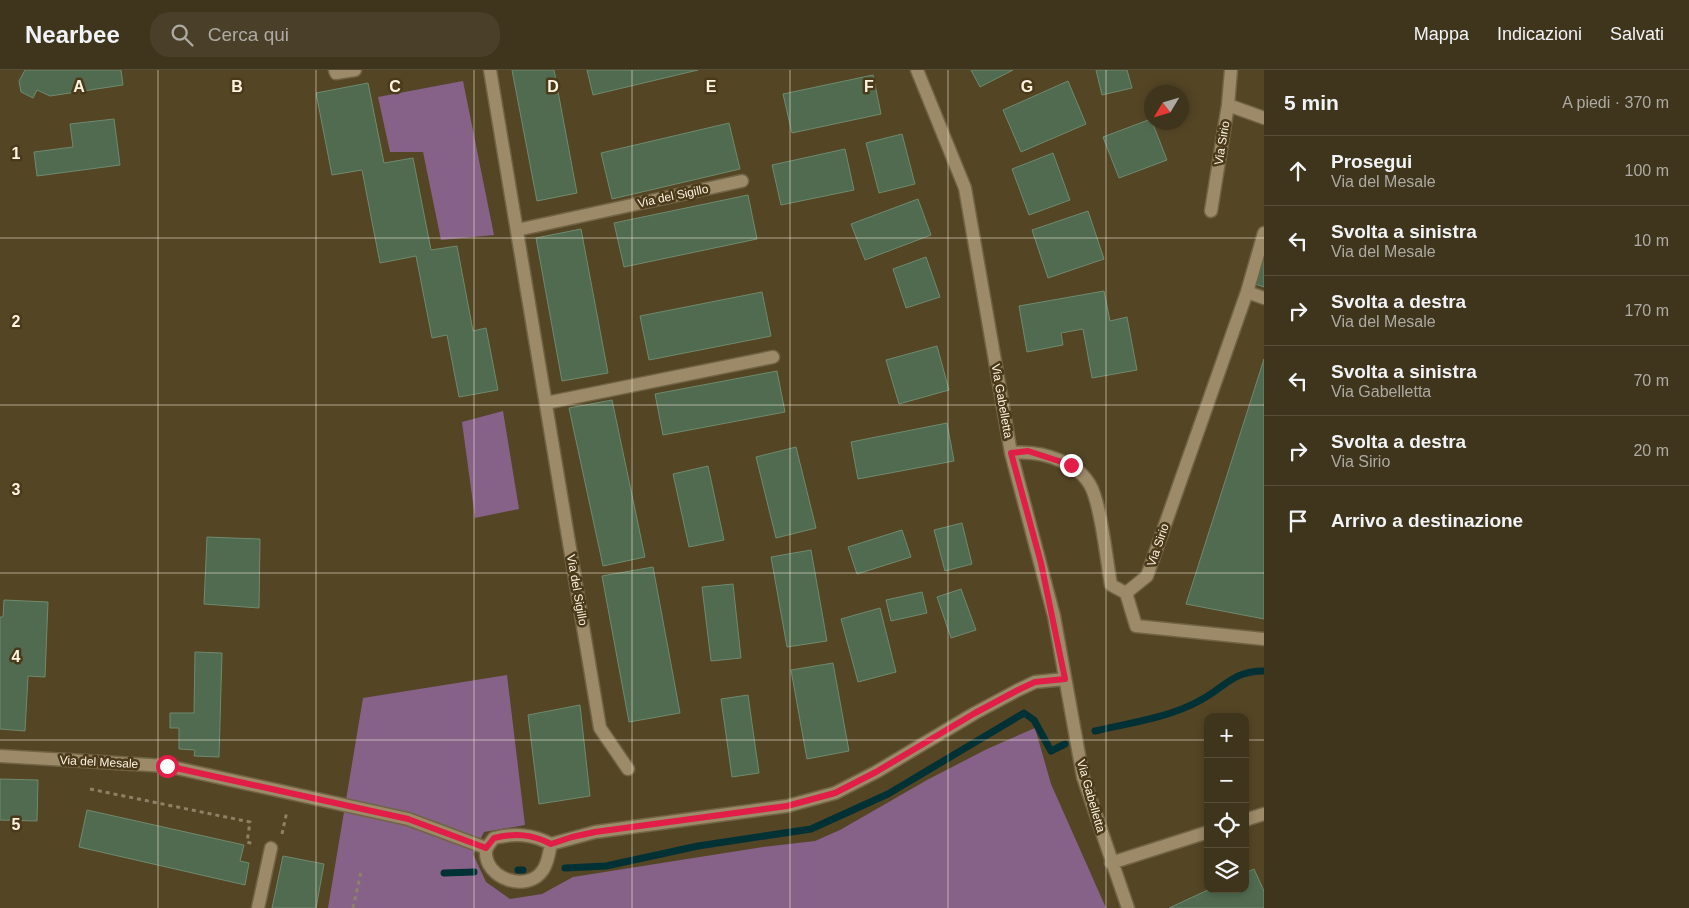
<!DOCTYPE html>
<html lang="it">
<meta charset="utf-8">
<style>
body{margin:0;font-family:Arial,sans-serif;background:#4a3f29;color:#f1f3f6}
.controls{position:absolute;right:15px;bottom:15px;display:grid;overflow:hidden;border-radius:10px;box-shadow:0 2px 8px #0003}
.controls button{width:45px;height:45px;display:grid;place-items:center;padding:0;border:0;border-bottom:1px solid #584f3b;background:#3f341c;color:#f1f3f6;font:25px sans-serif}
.compass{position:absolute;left:1144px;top:15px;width:45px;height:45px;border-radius:50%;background:#3f341c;box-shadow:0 2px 8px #0003;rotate:232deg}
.stop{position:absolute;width:15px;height:15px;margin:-11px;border:4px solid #e11d48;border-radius:50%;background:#fff}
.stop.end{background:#e11d48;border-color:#fff;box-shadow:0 1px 5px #0008}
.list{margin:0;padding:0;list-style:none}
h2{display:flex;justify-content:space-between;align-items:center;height:65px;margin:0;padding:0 20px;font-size:21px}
h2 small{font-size:16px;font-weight:400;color:#adaaa3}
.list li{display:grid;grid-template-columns:32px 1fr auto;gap:15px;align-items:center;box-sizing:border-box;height:70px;padding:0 20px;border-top:1px solid #584f3b}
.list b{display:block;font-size:19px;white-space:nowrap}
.list p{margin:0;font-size:16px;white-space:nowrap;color:#adaaa3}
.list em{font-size:16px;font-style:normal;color:#adaaa3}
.icon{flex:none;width:28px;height:28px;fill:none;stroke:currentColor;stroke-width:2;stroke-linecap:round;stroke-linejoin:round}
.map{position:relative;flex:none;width:1264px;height:838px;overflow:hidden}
header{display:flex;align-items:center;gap:30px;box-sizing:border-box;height:70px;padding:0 25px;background:#3f341c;border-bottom:1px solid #584f3b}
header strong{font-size:24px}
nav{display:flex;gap:28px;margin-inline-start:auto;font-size:18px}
.search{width:350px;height:45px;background:#4a3f29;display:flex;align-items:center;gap:12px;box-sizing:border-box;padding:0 18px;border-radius:20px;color:#adaaa3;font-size:19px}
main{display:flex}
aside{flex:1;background:#3f341c}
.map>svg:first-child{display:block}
.green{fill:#866289}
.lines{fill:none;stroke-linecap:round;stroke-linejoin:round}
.stream{stroke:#003135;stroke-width:7}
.building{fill:#516b50;stroke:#6f8a6e}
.minor-casing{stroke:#716345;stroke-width:15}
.path{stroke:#8f8166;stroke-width:3;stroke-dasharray:4 4;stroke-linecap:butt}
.minor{stroke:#9c8a68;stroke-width:12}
.route{stroke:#e11d48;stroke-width:6}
.grid{fill:none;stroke:#fdf3e1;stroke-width:1;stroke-opacity:0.55}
.labels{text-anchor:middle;stroke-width:5;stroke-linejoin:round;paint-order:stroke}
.street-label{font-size:12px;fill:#fdf3e1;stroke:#4a3a1a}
.grid-label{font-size:16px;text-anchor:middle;font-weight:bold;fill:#fdf3e1;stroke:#4a3a1a;stroke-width:5;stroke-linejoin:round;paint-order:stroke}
</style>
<header>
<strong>Nearbee</strong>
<div class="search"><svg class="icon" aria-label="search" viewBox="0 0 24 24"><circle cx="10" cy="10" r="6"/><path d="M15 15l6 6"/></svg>Cerca qui</div>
<nav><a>Mappa</a><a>Indicazioni</a><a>Salvati</a></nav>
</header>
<main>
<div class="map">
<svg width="1264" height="838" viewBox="0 0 1264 838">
<rect width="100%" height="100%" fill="#544525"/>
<path class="green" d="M463,11l31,154 -53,5 -18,-88h-33l-12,-55z
M503,341l16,98 -44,9 -13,-96z
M507,605l18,150 -41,7 -11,22 13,28 24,17 32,-5 31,-17 190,-30 52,-6 25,-11 87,-50 60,-31 48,-21 16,56 55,124h-778l35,-210z"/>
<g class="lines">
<path class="stream" d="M1095,661c34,-8 73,-13 104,-30 26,-13 32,-30 65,-30
M565,798l41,-2 92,-20 113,-17 77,-35 136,-81 10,7 17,31 14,-7
M518,800h5
M444,803l30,-1"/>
</g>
<path class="building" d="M25,0h96l2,15 -73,11 -13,-6 -4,8 -12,-6 -2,-11z
M512,0h42l23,123 -40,8z
M587,0h111l-105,25z
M971,0h42l-33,17z
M1096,0h31l5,18 -30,7z
M873,5l8,39 -89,19 -9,-39z
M1068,11l18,43 -65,28 -18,-42z
M368,13l16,80 29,-5 18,92 26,-4 16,85 13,-3 12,62 -39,7 -12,-62 -15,3 -16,-82 -36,7 -18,-93 -30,5 -16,-82z
M114,49l6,46 -83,11 -3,-24 39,-5 -3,-23z
M1151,49l16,41 -48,18 -16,-41z
M729,53l11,46 -128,30 -11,-46z
M902,64l13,50 -36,9 -13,-50z
M845,79l9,41 -73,15 -9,-40z
M1053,83l17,47 -41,15 -17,-46z
M748,125l9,44 -133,28 -10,-44z
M918,129l13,36 -66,25 -14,-36z
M1088,141l16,48 -56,19 -16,-48z
M581,159l27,144 -46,8 -26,-143z
M1264,185v32l-9,-3z
M926,187l14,40 -34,11 -13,-39z
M1104,221l6,30 17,-4 10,53 -45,8 -9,-49 -22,4 2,12 -36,7 -8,-46z
M762,222l9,44 -122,24 -9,-44z
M937,276l12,44 -50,14 -13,-44z
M1264,289v260l-78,-15z
M777,301l8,41 -122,23 -8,-41z
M612,330l33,157 -42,9 -34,-158z
M947,353l7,38 -96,18 -7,-37z
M796,377l20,81 -40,10 -20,-81z
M708,396l16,74 -35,7 -16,-73z
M962,453l10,41 -27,7 -11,-41z
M902,460l9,27 -54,17 -9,-27z
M207,467l53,2 -1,69 -55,-4z
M811,480l16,91 -40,6 -16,-90z
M653,497l27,146 -51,9 -27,-146z
M733,514l8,74 -30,3 -9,-74z
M961,519l15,41 -25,8 -14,-41z
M922,522l5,21 -36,8 -5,-21z
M4,530l44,2 -3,75 -17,-1 -3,55 -25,-2v-112h3z
M880,538l16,64 -38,10 -17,-63z
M195,582l27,1 -3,104 -25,-1 1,-6 -16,-1v-21h-9v-15h24z
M833,593l16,88 -42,8 -16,-89z
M748,625l11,78 -27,4 -11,-78z
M580,635l10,91 -51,8 -11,-89z
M0,709l38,1 -1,41 -37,-1z
M87,740l157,35 -4,16 9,2 -4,22 -166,-38z
M283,786l41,8 -8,44h-44z
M1254,799l10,22v17h-95l41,-19h35v-16z"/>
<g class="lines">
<defs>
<path id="minor" d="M335,0l1,3 19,-3
M490,0l110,658 28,41
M917,0l48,118 46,265 43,163 29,161 45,131
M1228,35l36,13
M1211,141l17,-106 3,-35
M517,160l225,-49
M1247,222l17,6
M546,333l227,-46
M1011,383c30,-3 73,9 83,41 9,26 12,63 17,91l15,8 21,-17 100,-284 17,-59
M1126,523l10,33 128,13
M0,686l167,10 241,53 78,29
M1245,750l19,-6
M551,774c-2,9 -3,19 -8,26 -16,24 -59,8 -57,-19 1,-5 5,-9 8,-13 21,-5 38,-4 57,6l44,-12 192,-26 48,-13 41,-21 99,-59 43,-23 17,-8 30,-3
M1111,793l97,-31
M258,838l13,-60"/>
</defs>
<use href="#minor" class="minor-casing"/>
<path class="path" d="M90,719l160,33 -3,20 7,2
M282,764l5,-23
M353,838l8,-36"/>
<use href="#minor" class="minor"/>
</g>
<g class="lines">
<path class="route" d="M167,696l241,53 78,29 8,-10c21,-5 38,-4 57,6l21,-7 23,-5 192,-26 48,-13 41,-21 99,-59 43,-23 17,-8 30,-3 -24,-116 -30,-110 17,-2 43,14"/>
</g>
<path class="grid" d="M158,0v838M316,0v838M474,0v838M632,0v838M790,0v838M948,0v838M1106,0v838M0,168h1264M0,335h1264M0,503h1264M0,670h1208M1245,670h19"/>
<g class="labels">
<g class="street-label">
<text transform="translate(1222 73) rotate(-81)" y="4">Via Sirio</text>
<text transform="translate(673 126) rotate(-12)" y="4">Via del Sigillo</text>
<text transform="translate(1002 331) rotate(80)" y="4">Via Gabelletta</text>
<text transform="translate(1158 475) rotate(-71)" y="4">Via Sirio</text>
<text transform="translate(577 520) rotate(80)" y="4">Via del Sigillo</text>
<text transform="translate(99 692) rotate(3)" y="4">Via del Mesale</text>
<text transform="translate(1091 726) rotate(74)" y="4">Via Gabelletta</text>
</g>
</g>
<g class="grid-label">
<text x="79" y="22">A</text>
<text x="237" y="22">B</text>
<text x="395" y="22">C</text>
<text x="553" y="22">D</text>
<text x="711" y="22">E</text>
<text x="869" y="22">F</text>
<text x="1027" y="22">G</text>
<text x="16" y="89">1</text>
<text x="16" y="257">2</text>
<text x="16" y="425">3</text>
<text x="16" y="592">4</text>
<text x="16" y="760">5</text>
</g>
</svg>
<div class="controls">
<button>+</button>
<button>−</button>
<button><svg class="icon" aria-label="locate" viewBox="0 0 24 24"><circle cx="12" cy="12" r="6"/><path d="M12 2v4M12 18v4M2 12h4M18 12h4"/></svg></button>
<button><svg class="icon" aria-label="layers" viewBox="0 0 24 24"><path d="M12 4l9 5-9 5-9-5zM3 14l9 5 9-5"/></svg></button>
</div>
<svg class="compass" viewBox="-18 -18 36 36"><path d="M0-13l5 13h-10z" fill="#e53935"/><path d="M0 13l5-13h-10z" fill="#adaaa3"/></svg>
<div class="stop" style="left:167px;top:696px"></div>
<div class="stop end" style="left:1071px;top:395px"></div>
</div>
<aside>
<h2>5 min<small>A piedi · 370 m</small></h2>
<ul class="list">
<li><svg class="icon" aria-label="ahead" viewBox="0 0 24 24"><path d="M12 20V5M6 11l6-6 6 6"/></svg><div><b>Prosegui</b><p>Via del Mesale</p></div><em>100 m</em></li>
<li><svg class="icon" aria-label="left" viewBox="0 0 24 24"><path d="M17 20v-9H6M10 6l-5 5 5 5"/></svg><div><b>Svolta a sinistra</b><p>Via del Mesale</p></div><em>10 m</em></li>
<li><svg class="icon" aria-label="right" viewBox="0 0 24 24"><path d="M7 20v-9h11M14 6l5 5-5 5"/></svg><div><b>Svolta a destra</b><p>Via del Mesale</p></div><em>170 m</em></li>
<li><svg class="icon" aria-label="left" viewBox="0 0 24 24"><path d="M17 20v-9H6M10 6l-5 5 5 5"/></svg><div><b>Svolta a sinistra</b><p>Via Gabelletta</p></div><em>70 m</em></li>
<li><svg class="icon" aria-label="right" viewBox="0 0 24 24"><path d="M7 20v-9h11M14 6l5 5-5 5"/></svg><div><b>Svolta a destra</b><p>Via Sirio</p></div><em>20 m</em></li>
<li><svg class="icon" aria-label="arrive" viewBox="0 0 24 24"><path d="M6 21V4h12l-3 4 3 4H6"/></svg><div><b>Arrivo a destinazione</b></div></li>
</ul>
</aside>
</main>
